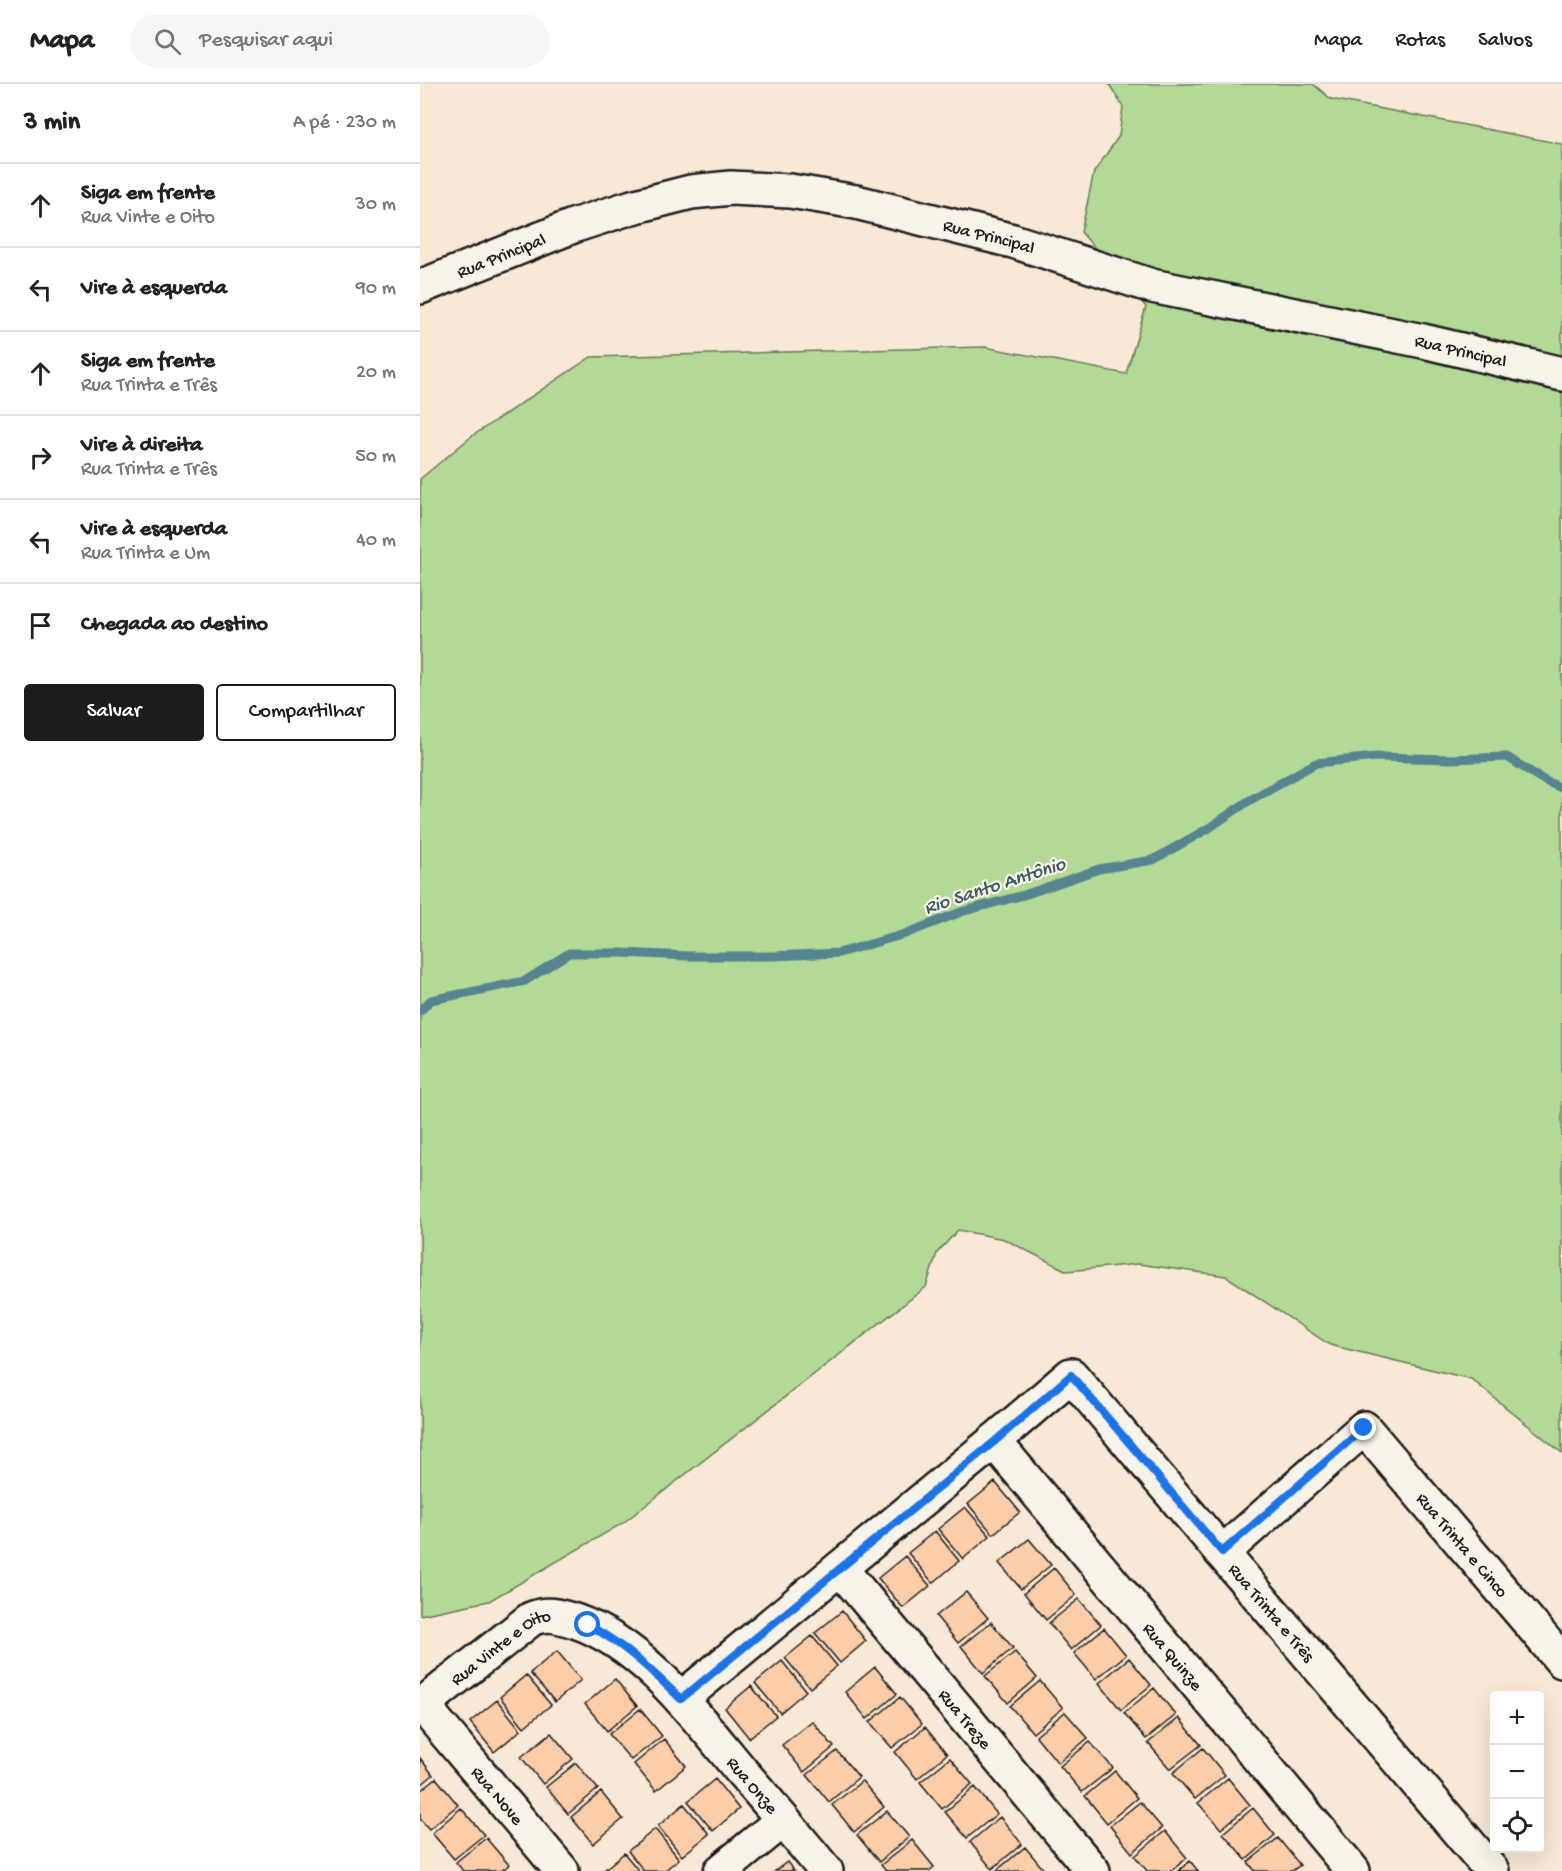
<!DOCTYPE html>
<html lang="pt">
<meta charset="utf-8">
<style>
body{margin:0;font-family:"Gochi Hand",sans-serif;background:#f6f6f6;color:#222}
.controls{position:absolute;right:18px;bottom:18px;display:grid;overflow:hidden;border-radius:6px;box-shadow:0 6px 24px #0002}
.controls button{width:54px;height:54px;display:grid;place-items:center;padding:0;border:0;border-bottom:2px solid #e0e0e0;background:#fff;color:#222;font:30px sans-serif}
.stop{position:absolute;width:18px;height:18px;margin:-14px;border:4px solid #1a73e8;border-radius:50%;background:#fff}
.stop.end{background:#1a73e8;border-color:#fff;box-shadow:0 2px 6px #0008}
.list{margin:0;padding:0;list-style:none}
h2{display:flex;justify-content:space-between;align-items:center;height:78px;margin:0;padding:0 24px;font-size:26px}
h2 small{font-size:20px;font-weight:400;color:#767676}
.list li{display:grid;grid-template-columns:39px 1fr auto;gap:18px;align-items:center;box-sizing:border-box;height:84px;padding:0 24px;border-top:2px solid #e0e0e0}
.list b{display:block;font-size:22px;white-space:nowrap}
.list p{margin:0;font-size:20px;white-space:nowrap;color:#767676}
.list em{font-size:20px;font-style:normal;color:#767676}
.actions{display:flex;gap:12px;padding:18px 24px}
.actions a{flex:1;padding:14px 0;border:2px solid #1c1c1c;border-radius:6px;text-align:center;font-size:21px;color:#1c1c1c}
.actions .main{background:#1c1c1c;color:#fff}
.icon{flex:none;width:33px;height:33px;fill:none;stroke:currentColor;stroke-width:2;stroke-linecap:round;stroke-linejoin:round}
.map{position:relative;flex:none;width:1142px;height:1787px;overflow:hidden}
header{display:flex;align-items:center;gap:36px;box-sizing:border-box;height:84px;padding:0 30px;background:#fff;border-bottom:2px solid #e0e0e0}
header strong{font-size:28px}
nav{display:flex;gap:33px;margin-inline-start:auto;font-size:21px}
.search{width:420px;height:54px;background:#f6f6f6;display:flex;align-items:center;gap:15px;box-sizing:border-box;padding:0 21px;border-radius:33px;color:#767676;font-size:22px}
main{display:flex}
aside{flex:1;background:#fff}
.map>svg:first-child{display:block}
.green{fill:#b2d995;stroke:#677a58;stroke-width:1.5}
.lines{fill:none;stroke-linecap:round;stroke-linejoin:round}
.stream{stroke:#578490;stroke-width:9}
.building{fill:#fbcda9;stroke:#1c1c1c;stroke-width:1.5}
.minor-casing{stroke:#1c1c1c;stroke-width:38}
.minor{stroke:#f7f3e8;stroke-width:33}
.route{stroke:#1a73e8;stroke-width:8}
.labels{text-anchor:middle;stroke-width:4.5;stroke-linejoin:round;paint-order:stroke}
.street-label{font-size:18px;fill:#1c1c1c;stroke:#f7f3e8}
.water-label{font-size:20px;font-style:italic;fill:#3e5960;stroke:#f7f3e8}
</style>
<header>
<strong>Mapa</strong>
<div class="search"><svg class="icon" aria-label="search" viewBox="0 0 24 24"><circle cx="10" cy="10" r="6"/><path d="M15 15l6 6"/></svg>Pesquisar aqui</div>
<nav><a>Mapa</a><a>Rotas</a><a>Salvos</a></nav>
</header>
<main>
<aside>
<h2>3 min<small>A pé · 230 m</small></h2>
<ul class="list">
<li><svg class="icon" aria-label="ahead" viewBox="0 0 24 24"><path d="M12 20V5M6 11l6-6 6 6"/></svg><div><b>Siga em frente</b><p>Rua Vinte e Oito</p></div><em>30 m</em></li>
<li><svg class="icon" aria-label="left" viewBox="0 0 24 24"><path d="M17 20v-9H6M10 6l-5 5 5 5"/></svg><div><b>Vire à esquerda</b></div><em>90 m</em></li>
<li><svg class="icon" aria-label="ahead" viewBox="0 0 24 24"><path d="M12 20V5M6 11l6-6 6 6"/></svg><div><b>Siga em frente</b><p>Rua Trinta e Três</p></div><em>20 m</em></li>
<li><svg class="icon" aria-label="right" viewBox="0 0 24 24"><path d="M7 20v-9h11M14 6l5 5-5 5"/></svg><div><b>Vire à direita</b><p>Rua Trinta e Três</p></div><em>50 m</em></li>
<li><svg class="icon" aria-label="left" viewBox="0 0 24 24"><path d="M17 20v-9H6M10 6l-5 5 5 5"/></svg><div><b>Vire à esquerda</b><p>Rua Trinta e Um</p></div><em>40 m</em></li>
<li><svg class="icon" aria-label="arrive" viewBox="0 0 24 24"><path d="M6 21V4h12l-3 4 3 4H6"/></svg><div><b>Chegada ao destino</b></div></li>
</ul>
<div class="actions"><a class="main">Salvar</a><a>Compartilhar</a></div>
</aside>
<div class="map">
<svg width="1142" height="1787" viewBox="0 0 1142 1787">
<rect width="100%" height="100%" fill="#f8e8d5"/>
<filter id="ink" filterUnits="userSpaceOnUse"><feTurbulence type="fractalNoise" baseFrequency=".0167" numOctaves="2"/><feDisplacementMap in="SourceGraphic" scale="12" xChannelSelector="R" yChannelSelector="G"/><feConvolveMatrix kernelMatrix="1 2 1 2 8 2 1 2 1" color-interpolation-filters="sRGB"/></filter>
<g filter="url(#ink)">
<path class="green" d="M689,0h204l18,15 231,45v1309l-91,-74 -141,-34 -104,-69 -88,-12 -71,7 -63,-32 -46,-9 -21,23 -11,34 -303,236 -134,78 -69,14v-1136l52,-43 119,-79 394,-10 141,27 20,-67 -65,-75 13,-60 25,-36 4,-29z"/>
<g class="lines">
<path class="stream" d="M0,927l11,-11 94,-19 44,-28h53l66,3h85l66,-3 66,-19 56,-22 66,-18 72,-25 54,-9 56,-32 41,-28 66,-37 60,-6 75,2 56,-2 38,24 17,7"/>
</g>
<path class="building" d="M575,1398l25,30 -27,22 -25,-30z
M545,1423l25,29 -27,23 -25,-30z
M515,1447l24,30 -26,22 -25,-30z
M609,1455l22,26 -30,24 -22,-26z
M485,1472l25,30 -27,22 -25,-30z
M634,1484l22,27 -30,25 -22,-27z
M546,1508l22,26 -30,25 -22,-27z
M659,1515l22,26 -30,25 -22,-27z
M422,1527l24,30 -26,22 -25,-30z
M571,1538l22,26 -30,25 -22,-27z
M684,1544l22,27 -30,24 -22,-26z
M392,1552l25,30 -27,22 -25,-30z
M137,1567l24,29 -26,22 -25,-29z
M595,1568l22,26 -29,25 -23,-27z
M709,1574l22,27 -30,25 -22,-27z
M362,1577l24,30 -26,22 -25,-30z
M455,1583l22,27 -30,25 -22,-27z
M106,1591l25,30 -27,22 -24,-30z
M195,1595l22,27 -30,25 -22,-27z
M620,1597l23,27 -30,25 -23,-27z
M331,1602l25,30 -27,22 -24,-30z
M734,1604l22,27 -30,24 -22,-26z
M480,1613l22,27 -30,24 -22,-26z
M77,1616l24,30 -27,22 -24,-30z
M220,1625l22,27 -31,24 -22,-26z
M645,1628l23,26 -30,25 -22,-27z
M759,1634l22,27 -31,24 -22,-26z
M392,1637l22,26 -30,25 -22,-27z
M505,1643l22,27 -30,25 -22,-27z
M131,1649l22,26 -30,25 -22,-27z
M244,1655l22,27 -30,25 -22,-27z
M670,1658l23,26 -31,24 -22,-26z
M783,1664l22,27 -30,24 -22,-26z
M417,1667l22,26 -30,25 -22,-27z
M0,1674l13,17 -13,11z
M530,1674l22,26 -30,25 -22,-27z
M156,1679l22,26 -30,25 -22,-27z
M695,1687l22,27 -30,25 -22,-27z
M16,1694l22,27 -29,24 -9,-10v-28z
M808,1694l22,27 -29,24 -23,-26z
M295,1695l24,30 -26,22 -25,-30z
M442,1697l22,26 -30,25 -22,-27z
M555,1703l22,27 -30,24 -22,-26z
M181,1708l22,27 -30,25 -22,-27z
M720,1718l22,26 -30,25 -22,-27z
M264,1720l25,30 -27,22 -24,-30z
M41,1724l23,27 -30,24 -22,-26z
M833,1724l22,27 -29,25 -23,-27z
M467,1727l22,26 -30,25 -22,-27z
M580,1733l22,27 -30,25 -22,-27z
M235,1745l24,30 -15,12h-20l-16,-20z
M745,1747l22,27 -16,13h-24l-12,-15z
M66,1754l23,27 -8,6h-38l-7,-9z
M858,1754l22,27 -8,6h-37l-7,-9z
M492,1756l22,27 -5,4h-43l-5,-6z
M605,1763l20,24h-49z
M204,1769l15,18h-36z
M770,1777l8,10h-20z
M367,1778l7,9h-19z"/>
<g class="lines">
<defs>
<g id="minor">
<path id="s1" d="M0,203l153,-61 59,-19 59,-15 40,-4 59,3 66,11 157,39 139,45 271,55 139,33"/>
<path id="s2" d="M574,1357l359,430"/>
<path id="s3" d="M802,1469l142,-125 198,233"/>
<path id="s4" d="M420,1484l253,303"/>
<path id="s5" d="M261,1615l313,-258 77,-66 421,496"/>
<path id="s6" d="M142,1787l-128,-152 -6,-12 4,-10 99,-78c16,-7 28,-3 44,2 70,24 122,97 168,152 28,32 55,65 83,98"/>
<path d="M301,1787l62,-51"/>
</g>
</defs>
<use href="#minor" class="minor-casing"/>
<use href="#minor" class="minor"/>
</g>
</g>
<g class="lines" filter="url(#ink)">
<path class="route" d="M168,1541c36,19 64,46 93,74l313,-257 77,-67 151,177 142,-124"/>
</g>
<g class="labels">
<g class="street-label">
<text dy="6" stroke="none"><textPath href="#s1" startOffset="591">Rua Principal</textPath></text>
<text dy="6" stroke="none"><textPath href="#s1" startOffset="87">Rua Principal</textPath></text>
<text dy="6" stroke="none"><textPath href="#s1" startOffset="1077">Rua Principal</textPath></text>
<text dy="6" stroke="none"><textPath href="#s3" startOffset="342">Rua Trinta e Cinco</textPath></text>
<text dy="6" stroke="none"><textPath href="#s5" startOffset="818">Rua Trinta e Três</textPath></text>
<text dy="6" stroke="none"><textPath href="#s6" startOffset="309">Rua Vinte e Oito</textPath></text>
<text dy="6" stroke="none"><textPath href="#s2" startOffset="280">Rua Quinze</textPath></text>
<text dy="6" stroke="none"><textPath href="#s4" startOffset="196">Rua Treze</textPath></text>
<text dy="6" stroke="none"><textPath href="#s6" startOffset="639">Rua Onze</textPath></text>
<text transform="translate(78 1711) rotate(50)" y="6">Rua Nove</text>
</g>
<g class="water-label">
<text transform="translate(574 800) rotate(-18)" y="7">Rio Santo Antônio</text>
</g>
</g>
</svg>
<div class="controls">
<button>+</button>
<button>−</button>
<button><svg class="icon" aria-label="locate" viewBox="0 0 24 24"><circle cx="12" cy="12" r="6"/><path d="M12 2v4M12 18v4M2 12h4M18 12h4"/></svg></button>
</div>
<div class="stop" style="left:168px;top:1541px"></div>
<div class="stop end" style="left:944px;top:1344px"></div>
</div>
</main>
